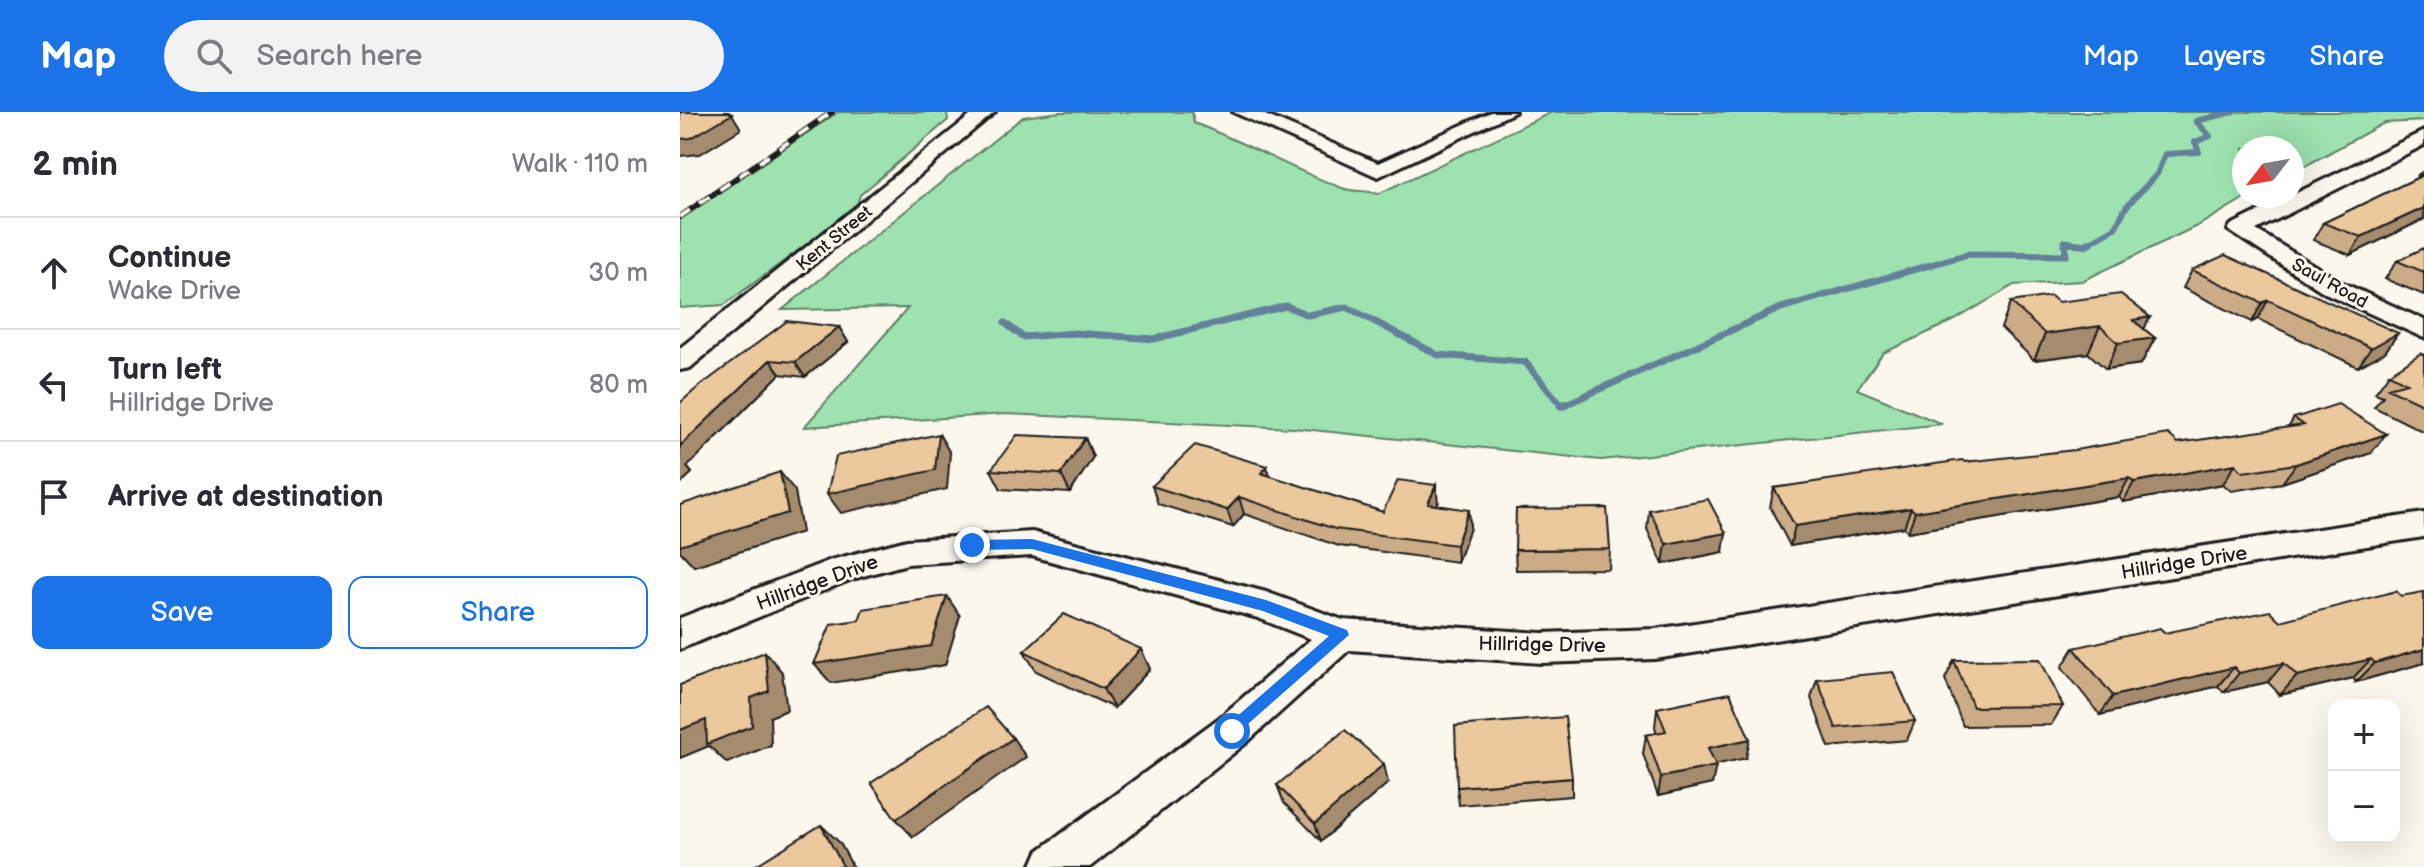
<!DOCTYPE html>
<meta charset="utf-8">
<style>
body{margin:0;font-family:"Balsamiq Sans",sans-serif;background:#f2f2f3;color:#2b2b33}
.controls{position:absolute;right:24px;bottom:24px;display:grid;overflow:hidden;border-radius:16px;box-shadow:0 8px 32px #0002}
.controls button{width:72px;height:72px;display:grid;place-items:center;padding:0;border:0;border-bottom:2px solid #e1e1e2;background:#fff;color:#2b2b33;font:40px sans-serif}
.compass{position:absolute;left:1552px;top:24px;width:72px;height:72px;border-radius:50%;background:#fff;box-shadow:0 8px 32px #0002;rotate:239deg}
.stop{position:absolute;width:24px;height:24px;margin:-18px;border:6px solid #1a73e8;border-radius:50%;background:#fff}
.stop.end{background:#1a73e8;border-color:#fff;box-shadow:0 2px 8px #0008}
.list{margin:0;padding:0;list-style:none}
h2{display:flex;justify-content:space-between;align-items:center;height:104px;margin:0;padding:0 32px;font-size:34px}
h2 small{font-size:26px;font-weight:400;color:#7c7c81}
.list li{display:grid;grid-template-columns:52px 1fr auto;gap:24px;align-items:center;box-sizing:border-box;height:112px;padding:0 32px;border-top:2px solid #e1e1e2}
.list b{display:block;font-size:30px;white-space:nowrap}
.list p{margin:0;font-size:26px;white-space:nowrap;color:#7c7c81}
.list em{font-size:26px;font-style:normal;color:#7c7c81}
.actions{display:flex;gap:16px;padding:24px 32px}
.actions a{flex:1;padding:18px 0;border:2px solid #1a73e8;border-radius:16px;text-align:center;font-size:28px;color:#1a73e8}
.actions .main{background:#1a73e8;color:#fff}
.icon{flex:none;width:44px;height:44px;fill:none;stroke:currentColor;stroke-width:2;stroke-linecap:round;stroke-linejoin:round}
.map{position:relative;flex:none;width:1744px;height:755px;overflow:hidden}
header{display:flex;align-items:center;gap:48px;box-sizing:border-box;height:112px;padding:0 40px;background:#1a73e8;color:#fff}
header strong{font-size:38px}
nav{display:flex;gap:44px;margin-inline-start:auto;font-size:28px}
.search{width:560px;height:72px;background:#f2f2f3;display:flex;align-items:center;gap:20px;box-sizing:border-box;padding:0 28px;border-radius:44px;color:#7c7c81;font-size:30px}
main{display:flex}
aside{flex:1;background:#fff}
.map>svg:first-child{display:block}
.green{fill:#9ee3af;stroke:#5d8066;stroke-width:2}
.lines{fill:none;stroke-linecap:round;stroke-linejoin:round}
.stream-far2{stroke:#63809a;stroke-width:6}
.stream-far1{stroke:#63809a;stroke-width:7}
.stream{stroke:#63809a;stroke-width:9}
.minor-casing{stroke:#1c1c1c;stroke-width:6}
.minor{fill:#fbf7ec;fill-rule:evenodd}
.rail-casing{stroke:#1c1c1c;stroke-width:6}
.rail{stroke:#fbf7ec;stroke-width:4;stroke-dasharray:12;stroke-linecap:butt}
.wall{fill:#cbac87;stroke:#1c1c1c;stroke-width:2}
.shaded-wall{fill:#a58c6e;stroke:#1c1c1c;stroke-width:2}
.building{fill:#ecc89d;stroke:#1c1c1c;stroke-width:2}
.route{fill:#1a73e8}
.labels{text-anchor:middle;stroke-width:6;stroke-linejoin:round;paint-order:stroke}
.far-street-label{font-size:18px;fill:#1c1c1c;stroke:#fbf7ec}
.street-label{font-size:20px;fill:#1c1c1c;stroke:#fbf7ec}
</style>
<header>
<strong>Map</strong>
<div class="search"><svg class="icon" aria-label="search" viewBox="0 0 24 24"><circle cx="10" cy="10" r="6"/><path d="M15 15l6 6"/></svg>Search here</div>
<nav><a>Map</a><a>Layers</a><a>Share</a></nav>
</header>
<main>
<aside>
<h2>2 min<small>Walk · 110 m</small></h2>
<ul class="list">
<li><svg class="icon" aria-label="ahead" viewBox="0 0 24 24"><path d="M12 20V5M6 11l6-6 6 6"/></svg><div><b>Continue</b><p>Wake Drive</p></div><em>30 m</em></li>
<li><svg class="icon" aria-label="left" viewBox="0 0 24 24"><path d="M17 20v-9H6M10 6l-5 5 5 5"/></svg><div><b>Turn left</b><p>Hillridge Drive</p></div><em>80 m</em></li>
<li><svg class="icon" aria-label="arrive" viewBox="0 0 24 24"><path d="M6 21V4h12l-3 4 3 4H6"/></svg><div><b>Arrive at destination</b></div></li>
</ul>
<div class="actions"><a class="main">Save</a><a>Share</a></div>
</aside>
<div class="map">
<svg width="1744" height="755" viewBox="0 0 1744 755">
<rect width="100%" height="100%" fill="#fbf7ec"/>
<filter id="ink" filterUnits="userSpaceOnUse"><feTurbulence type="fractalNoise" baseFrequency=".0125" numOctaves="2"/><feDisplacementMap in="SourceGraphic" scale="16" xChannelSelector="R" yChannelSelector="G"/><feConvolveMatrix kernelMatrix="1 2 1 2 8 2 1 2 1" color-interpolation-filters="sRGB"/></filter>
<g filter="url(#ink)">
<path class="green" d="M158,0h109l1,8 -88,75 -4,13 -132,97 -44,3v-89z
M380,0h132l2,11c50,19 97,46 148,65 12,5 23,1 36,6l174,-82h872v9l-40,2 -92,50v-25h-48v48h4l-49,29 -117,56 -68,4 -61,36 -70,32 -26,36 85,35 -341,36 -308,-32 -287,-14 -202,13 104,-119 -126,2 241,-193z"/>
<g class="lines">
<path class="stream-far2" d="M1385,132h11
M1407,132l28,-16 11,-21 31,-33 8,-20 34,-2 -4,-10 15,-6 -14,-15 37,-9"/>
<path class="stream-far1" d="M325,211l18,14 52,-4 79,6 132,-33 22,9 39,-8 91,48 87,7 37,44 219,-98 187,-54 98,1 -1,-13 20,3 6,-3"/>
<path class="stream" d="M881,293h3"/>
<defs>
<path id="minor" d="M295,0h20l-305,256 -10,2v-22z
M553,0h25l120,51 113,-51h24l-137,65z
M1744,19v14l-168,85 87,53 81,37v18l-99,-45 -97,-63 3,-5z
M1744,401v24l-769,122 -113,4 -193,-13 -103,93 -156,124h-59l7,-16 180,-132 93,-80 -53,-21 -226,-62 -125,8 -55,15 -172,70v-31l151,-58 76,-20 125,-8 234,60 77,28 199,13 113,-4z"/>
</defs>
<use href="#minor" class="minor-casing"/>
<use href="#minor" class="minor"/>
<defs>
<path id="rail" d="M0,105l152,-105"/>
</defs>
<use href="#rail" class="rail-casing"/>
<use href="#rail" class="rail"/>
</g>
<path class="wall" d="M1744,59v48l-74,36 -37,-15 10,-17 92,-44 4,-5z
M1744,136v47l-39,-16 12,-18z
M1512,158l206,63 -13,19 -27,15 -100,-48 -6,3 -69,-34z
M1331,190h47l86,27 11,9 -14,26 -35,5 -18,-16 -54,7 -33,-32z
M159,215l9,15 -43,35 -25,-3 -93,93 5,6 -12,11v-81z
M1744,243v74l-2,2 -48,-24 9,-11 -8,-3 14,-19z
M1614,306l77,35 -89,30 -51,8 -8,-7 -100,18 -4,-5 -211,35 -4,-5 -114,19 -20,-39 4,-19 191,-26 213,-19 110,-15z
M405,326l8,19 -23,36 -69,-4 -10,-19z
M590,364l113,36 55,-9 -2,2 33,5 1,18 -13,34 -118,-16 -95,-32 -11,13 -75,-23 -6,-18z
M969,398l74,42 -60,12 -16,-35z
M930,437l-1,20 -93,1 -1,-20z
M1600,509l144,42 -68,19 -3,-4 -73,17 -12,-13 -44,10 -6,-6 -118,29 -38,-48 12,-19 91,-15z
M461,537l9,20 -36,39 -78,-37 -12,-20z
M1274,548l109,46 -12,19 -88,1 -18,-47z
M1137,567l98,42 -8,19 -78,7 -18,-49z
M977,596l89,50 -31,6 -3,20 -54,12 -15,-42 3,-19 11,-2 -2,-6z
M892,666v18l-113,9 -2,-18z
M708,671l-67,58 -37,-38 -7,-18z"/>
<path class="shaded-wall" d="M52,2l9,15 -41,25 -20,2v-17z
M1744,96v11l-74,36 11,-18z
M1588,188l-10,19 -6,3 10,-19z
M1470,205l-11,23 16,-2 -14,26 -35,5 12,-26 15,-23z
M1420,214l-12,27 -54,7 11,-26z
M159,215l9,15 -43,35 -10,-15z
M1718,221l-13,19 -27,15 13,-19z
M90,248l10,14 -93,93 5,6 -12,11v-38z
M259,322l11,19 -3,36 -106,24 -14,-19z
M1706,322l-15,19 -89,30 14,-19z
M405,326l8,19 -23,36 -9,-19z
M1555,352l-12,20 -100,18 11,-20z
M587,354l5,18 -11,-11z
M100,360l15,19 7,41 -108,34 -14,-15v-5z
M1449,366l-10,19 -211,35 7,-20z
M756,373l2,18 -8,19 -2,-18z
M559,385l5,17 -11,13 -6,-17z
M1231,396l-7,19 -114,19 5,-20z
M789,398l1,18 -13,34 -1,-17z
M1046,421l-3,19 -60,12 3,-20z
M267,484l13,20 -15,49 -114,18 -17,-19z
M461,537l9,20 -36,39 -11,-19z
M1744,537v14l-68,19 19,-19z
M85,540l17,20 5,38 -17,7 1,28 -44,18 -18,-17 -29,12v-28l71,-32z
M1691,547l-18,19 -73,17 17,-19z
M1604,551l-16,19 -44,10 15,-19z
M1554,555l-16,19 -118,29 13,-19z
M333,626l13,19 -113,80 -17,-18z
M1070,627l-4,19 -41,9 3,-19z
M704,652l4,19 -67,58 -6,-17z
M1036,654l-4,18 -54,12 3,-19z
M141,713l19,18 13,24h-12z"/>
<path class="building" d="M0,0h48l4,2 -41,24 -11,1z
M1744,59v37l-63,29 -38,-14 100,-48 -4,-1z
M1744,136v24l-27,-11z
M1545,143l173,78 -27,15 -103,-48 -6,3 -70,-33z
M1441,182l29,23 -17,3 22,18 -37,5 -18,-17 -55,8 -34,-32 40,-6 7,6z
M107,209l52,6 -44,35 -25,-2 -90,86v-43l16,-14z
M1741,241l3,2v50l-36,-17 19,-5 -18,-9z
M1658,292l48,30 -90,30 -53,8 -8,-8 -101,18 -5,-4 -214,34 -4,-4 -116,18 -21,-38 188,-28 3,2 110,-12 93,-16 10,9 126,-18 -10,-7z
M259,322l-4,36 -108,24 9,-38z
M337,323l68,3 -24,36 -70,-4z
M515,333l72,21 -6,7 122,39 15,-32 38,5 -8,19 41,6 -13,35 -121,-16 -96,-32 -12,13 -75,-24z
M100,360l8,41 -108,33v-41z
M1028,387l18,34 -60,11 -17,-34z
M927,396l3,41 -95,1 1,-41z
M1716,479l5,5 23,-4v57l-49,14 -4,-4 -74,17 -13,-13 -45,10 -5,-6 -121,29 -39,-48 86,-20 5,5 105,-22 10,10z
M267,484l-16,50 -117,18 17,-40 28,-4 4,-11z
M384,502l77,35 -38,40 -79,-38z
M85,540l4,39 -18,7 1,28 -45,18 -1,-24 -26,10v-45z
M1360,547l23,47 -90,1 -19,-47z
M1213,560l22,49 -79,7 -19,-49z
M1050,581l20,46 -42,9 8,18 -55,11 -15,-42 20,-4 -9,-23z
M306,595l27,31 -117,81 -25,-36z
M885,605l7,61 -115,9 -2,-61z
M665,618l39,34 -69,60 -38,-39z
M141,713l22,41 -2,1h-88z"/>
</g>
<path class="route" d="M352,427l234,61 81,30 2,5 -117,103 -6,-2v-10l103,-90 -66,-25 -231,-62 -60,1 -7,-5 7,-5z"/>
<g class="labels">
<g class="far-street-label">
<text transform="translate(154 126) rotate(-39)" y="6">Kent Street</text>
<text transform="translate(1650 171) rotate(29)" y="6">Saul Road</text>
</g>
<g class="street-label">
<text transform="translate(1504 450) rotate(-9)" y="7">Hillridge Drive</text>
<text transform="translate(137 470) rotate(-20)" y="7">Hillridge Drive</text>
<text transform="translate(862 532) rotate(1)" y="7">Hillridge Drive</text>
</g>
</g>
</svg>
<div class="controls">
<button>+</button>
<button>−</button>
</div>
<svg class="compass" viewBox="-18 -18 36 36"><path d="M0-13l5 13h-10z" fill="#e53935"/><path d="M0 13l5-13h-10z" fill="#7c7c81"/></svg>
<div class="stop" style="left:552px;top:619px"></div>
<div class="stop end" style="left:292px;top:433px"></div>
</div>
</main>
